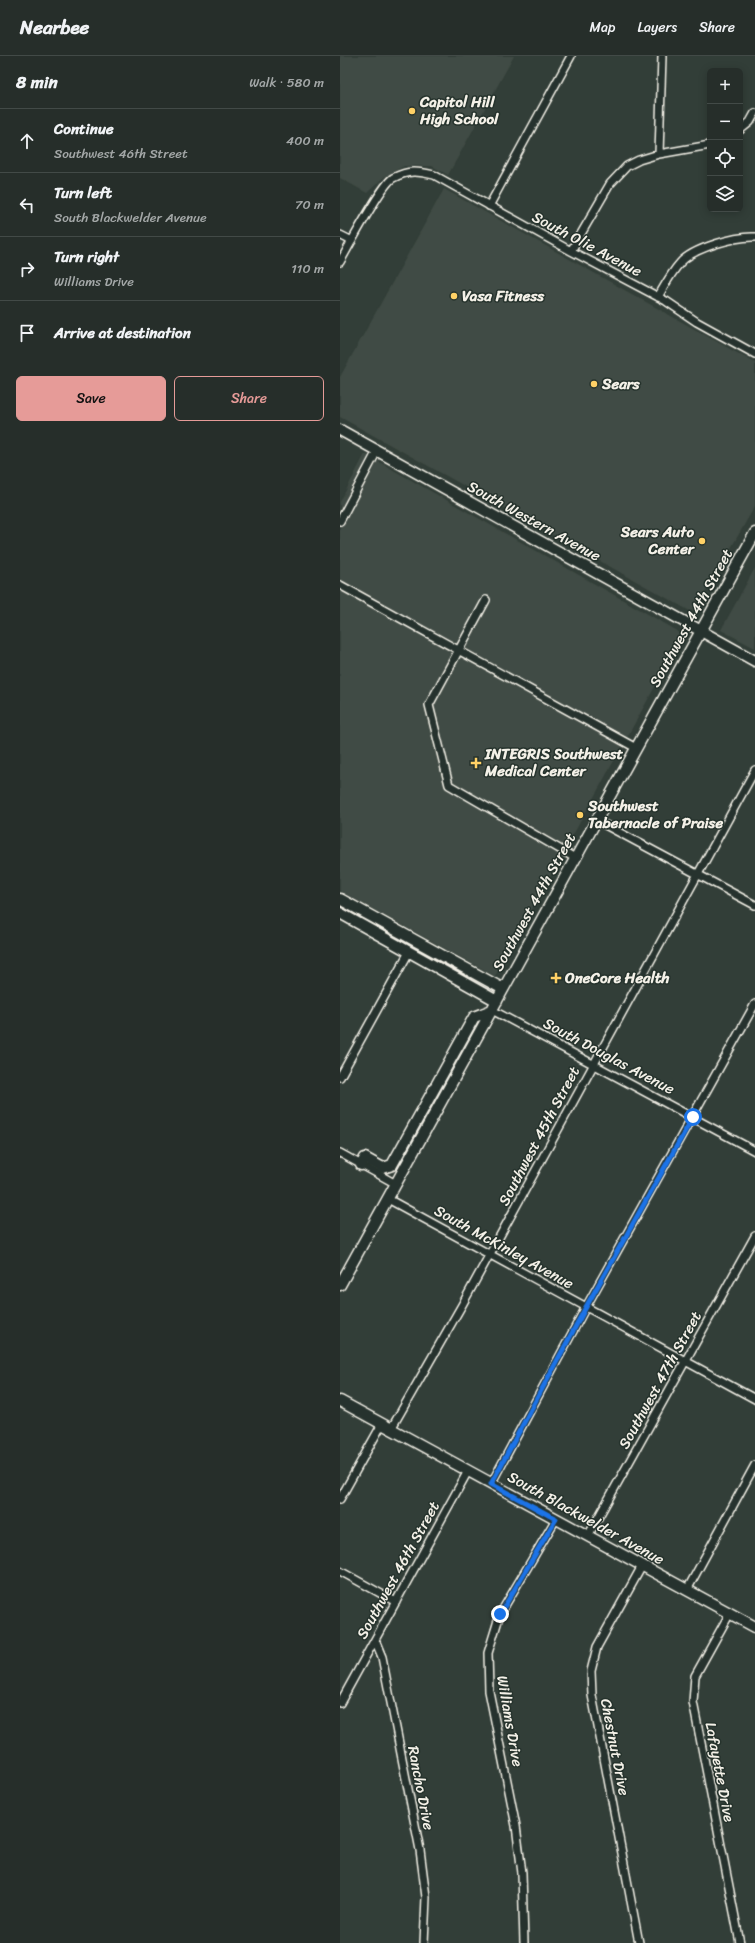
<!DOCTYPE html>
<meta charset="utf-8">
<style>
body{margin:0;font-family:Sriracha,sans-serif;background:#2e3632;color:#f1f3f6}
.controls{position:absolute;right:12px;top:12px;display:grid;overflow:hidden;border-radius:6px;box-shadow:0 2px 10px #0003}
.controls button{width:36px;height:36px;display:grid;place-items:center;padding:0;border:0;border-bottom:1px solid #424a47;background:#262e2a;color:#f1f3f6;font:20px sans-serif}
.stop{position:absolute;width:12px;height:12px;margin:-9px;border:3px solid #1a73e8;border-radius:50%;background:#fff}
.stop.end{background:#1a73e8;border-color:#fff;box-shadow:0 1px 4px #0008}
.list{margin:0;padding:0;list-style:none}
h2{display:flex;justify-content:space-between;align-items:center;height:52px;margin:0;padding:0 16px;font-size:17px}
h2 small{font-size:13px;font-weight:400;color:#a4a8a8}
.list li{display:grid;grid-template-columns:26px 1fr auto;gap:12px;align-items:center;box-sizing:border-box;height:64px;padding:0 16px;border-top:1px solid #424a47}
.list b{display:block;font-size:15px;white-space:nowrap}
.list p{margin:0;font-size:13px;white-space:nowrap;color:#a4a8a8}
.list em{font-size:13px;font-style:normal;color:#a4a8a8}
.actions{display:flex;gap:8px;padding:12px 16px}
.actions a{flex:1;padding:9px 0;border:1px solid #e69b98;border-radius:6px;text-align:center;font-size:14px;color:#e69b98}
.actions .main{background:#e69b98;color:#111}
.icon{flex:none;width:22px;height:22px;fill:none;stroke:currentColor;stroke-width:2;stroke-linecap:round;stroke-linejoin:round}
.map{position:relative;flex:none;width:415px;height:1887px;overflow:hidden}
header{display:flex;align-items:center;gap:24px;box-sizing:border-box;height:56px;padding:0 20px;background:#262e2a;border-bottom:1px solid #424a47}
header strong{font-size:19px}
nav{display:flex;gap:22px;margin-inline-start:auto;font-size:14px}
main{display:flex}
aside{flex:1;background:#262e2a}
.map>svg:first-child{display:block}
.built{fill:#404b44}
.lines{fill:none;stroke-linecap:round;stroke-linejoin:round}
.street-casing{stroke:#f4f1e8;stroke-width:10}
.secondary-casing{stroke:#f4f1e8;stroke-width:13}
.street{stroke:#26332d;stroke-width:7}
.secondary{stroke:#26332d;stroke-width:10}
.route{stroke:#1a73e8;stroke-width:5}
.poi-dot{fill:#ffd166;stroke:#26332d;stroke-width:1.5}
.labels{text-anchor:middle;stroke-width:3;stroke-linejoin:round;paint-order:stroke}
.poi-label{font-size:15px;font-weight:bold;fill:#f4f1e8;stroke:#26332d;text-anchor:start}
.street-label{font-size:15px;fill:#f4f1e8;stroke:#26332d}
</style>
<header>
<strong>Nearbee</strong>
<nav><a>Map</a><a>Layers</a><a>Share</a></nav>
</header>
<main>
<aside>
<h2>8 min<small>Walk · 580 m</small></h2>
<ul class="list">
<li><svg class="icon" aria-label="ahead" viewBox="0 0 24 24"><path d="M12 20V5M6 11l6-6 6 6"/></svg><div><b>Continue</b><p>Southwest 46th Street</p></div><em>400 m</em></li>
<li><svg class="icon" aria-label="left" viewBox="0 0 24 24"><path d="M17 20v-9H6M10 6l-5 5 5 5"/></svg><div><b>Turn left</b><p>South Blackwelder Avenue</p></div><em>70 m</em></li>
<li><svg class="icon" aria-label="right" viewBox="0 0 24 24"><path d="M7 20v-9h11M14 6l5 5-5 5"/></svg><div><b>Turn right</b><p>Williams Drive</p></div><em>110 m</em></li>
<li><svg class="icon" aria-label="arrive" viewBox="0 0 24 24"><path d="M6 21V4h12l-3 4 3 4H6"/></svg><div><b>Arrive at destination</b></div></li>
</ul>
<div class="actions"><a class="main">Save</a><a>Share</a></div>
</aside>
<div class="map">
<svg width="415" height="1887" viewBox="0 0 415 1887">
<rect width="100%" height="100%" fill="#323e38"/>
<filter id="ink" filterUnits="userSpaceOnUse"><feTurbulence type="fractalNoise" baseFrequency=".025" numOctaves="2"/><feDisplacementMap in="SourceGraphic" scale="8" xChannelSelector="R" yChannelSelector="G"/><feConvolveMatrix kernelMatrix="1 2 1 2 8 2 1 2 1" color-interpolation-filters="sRGB"/></filter>
<g filter="url(#ink)">
<path class="built" d="M0,0h174l-66,119 -16,-9h-28l-20,11 -17,16 -27,-15z
M104,133l311,174v143l-59,103 -6,2 -350,-194v-40z
M25,398l311,176 7,6 -188,340 -155,-85v-389z
M415,512v80l-34,-18z"/>
<g class="lines">
<defs>
<path id="street" d="M400,74l10,-8 5,-9
M319,98l3,-98
M149,150l82,-150
M0,179l12,6
M231,195l39,-67 17,-18 12,-6 20,-6 51,-9
M0,206c8,-14 42,-78 53,-84 16,-8 24,-7 41,-3l137,76 95,50 31,21 58,32
M318,241c7,-12 13,-24 22,-34 13,-15 56,-27 75,-26
M0,465l37,-70
M0,529l296,163
M146,544l-57,105 20,80 126,73
M256,764l159,85
M152,954l263,141
M0,1021l69,-125
M0,1097l56,31
M48,1143l367,200
M51,1373l71,-124 293,-535
M151,1428l95,-177 169,-303
M0,1443l42,-75
M248,1480l167,-300
M0,1515l56,31
M347,1534l68,-125
M390,1557l-35,63 -2,26 47,241
M35,1584l7,17 38,193 6,47 -2,46
M0,1647l128,-232
M184,1887l-2,-70 -6,-47 -27,-135 -1,-38 12,-39 56,-95
M299,1887l-47,-248 -1,-24 6,-24 45,-81"/>
<path id="secondary" d="M0,374l415,231
M0,843l163,90
M0,857l157,88
M21,1109l4,-7 18,10 9,-3 82,-148 18,-7
M0,1229l415,-752
M0,1345l415,226"/>
</defs>
<use href="#street" class="street-casing"/>
<use href="#secondary" class="secondary-casing"/>
<use href="#street" class="street"/>
<use href="#secondary" class="secondary"/>
</g>
</g>
<g class="lines" filter="url(#ink)">
<path class="route" d="M160,1558l56,-95 -65,-35 95,-177 107,-190"/>
</g>
<g class="poi-dot">
<circle cx="72" cy="55" r="4"/>
<circle cx="114" cy="240" r="4"/>
<circle cx="254" cy="328" r="4"/>
<circle cx="362" cy="485" r="4"/>
<path d="M134 701h4v4h4v4h-4v4h-4v-4h-4v-4h4z"/>
<circle cx="240" cy="759" r="4"/>
<path d="M214 916h4v4h4v4h-4v4h-4v-4h-4v-4h4z"/>
</g>
<g class="labels">
<g class="poi-label">
<text x="80" y="51">Capitol Hill<tspan x="80" dy="17">High School</tspan></text>
<text x="122" y="245">Vasa Fitness</text>
<text x="262" y="333">Sears</text>
<text x="354" y="481" text-anchor="end">Sears Auto<tspan x="354" dy="17">Center</tspan></text>
<text x="145" y="703">INTEGRIS Southwest<tspan x="145" dy="17">Medical Center</tspan></text>
<text x="248" y="755">Southwest<tspan x="248" dy="17">Tabernacle of Praise</tspan></text>
<text x="225" y="927">OneCore Health</text>
</g>
<g class="street-label">
<text transform="translate(247 188) rotate(28)" y="5">South Olie Avenue</text>
<text transform="translate(194 465) rotate(29)" y="5">South Western Avenue</text>
<text transform="translate(351 562) rotate(-61)" y="5">Southwest 44th Street</text>
<text transform="translate(194 846) rotate(-61)" y="5">Southwest 44th Street</text>
<text transform="translate(269 1000) rotate(28)" y="5">South Douglas Avenue</text>
<text transform="translate(199 1080) rotate(-62)" y="5">Southwest 45th Street</text>
<text transform="translate(164 1191) rotate(29)" y="5">South McKinley Avenue</text>
<text transform="translate(320 1324) rotate(-61)" y="5">Southwest 47th Street</text>
<text transform="translate(246 1462) rotate(29)" y="5">South Blackwelder Avenue</text>
<text transform="translate(58 1514) rotate(-61)" y="5">Southwest 46th Street</text>
<text transform="translate(170 1665) rotate(80)" y="5">Williams Drive</text>
<text transform="translate(275 1691) rotate(79)" y="5">Chestnut Drive</text>
<text transform="translate(380 1716) rotate(79)" y="5">Lafayette Drive</text>
<text transform="translate(81 1732) rotate(79)" y="5">Rancho Drive</text>
</g>
</g>
</svg>
<div class="controls">
<button>+</button>
<button>−</button>
<button><svg class="icon" aria-label="locate" viewBox="0 0 24 24"><circle cx="12" cy="12" r="6"/><path d="M12 2v4M12 18v4M2 12h4M18 12h4"/></svg></button>
<button><svg class="icon" aria-label="layers" viewBox="0 0 24 24"><path d="M12 4l9 5-9 5-9-5zM3 14l9 5 9-5"/></svg></button>
</div>
<div class="stop" style="left:353px;top:1061px"></div>
<div class="stop end" style="left:160px;top:1558px"></div>
</div>
</main>
